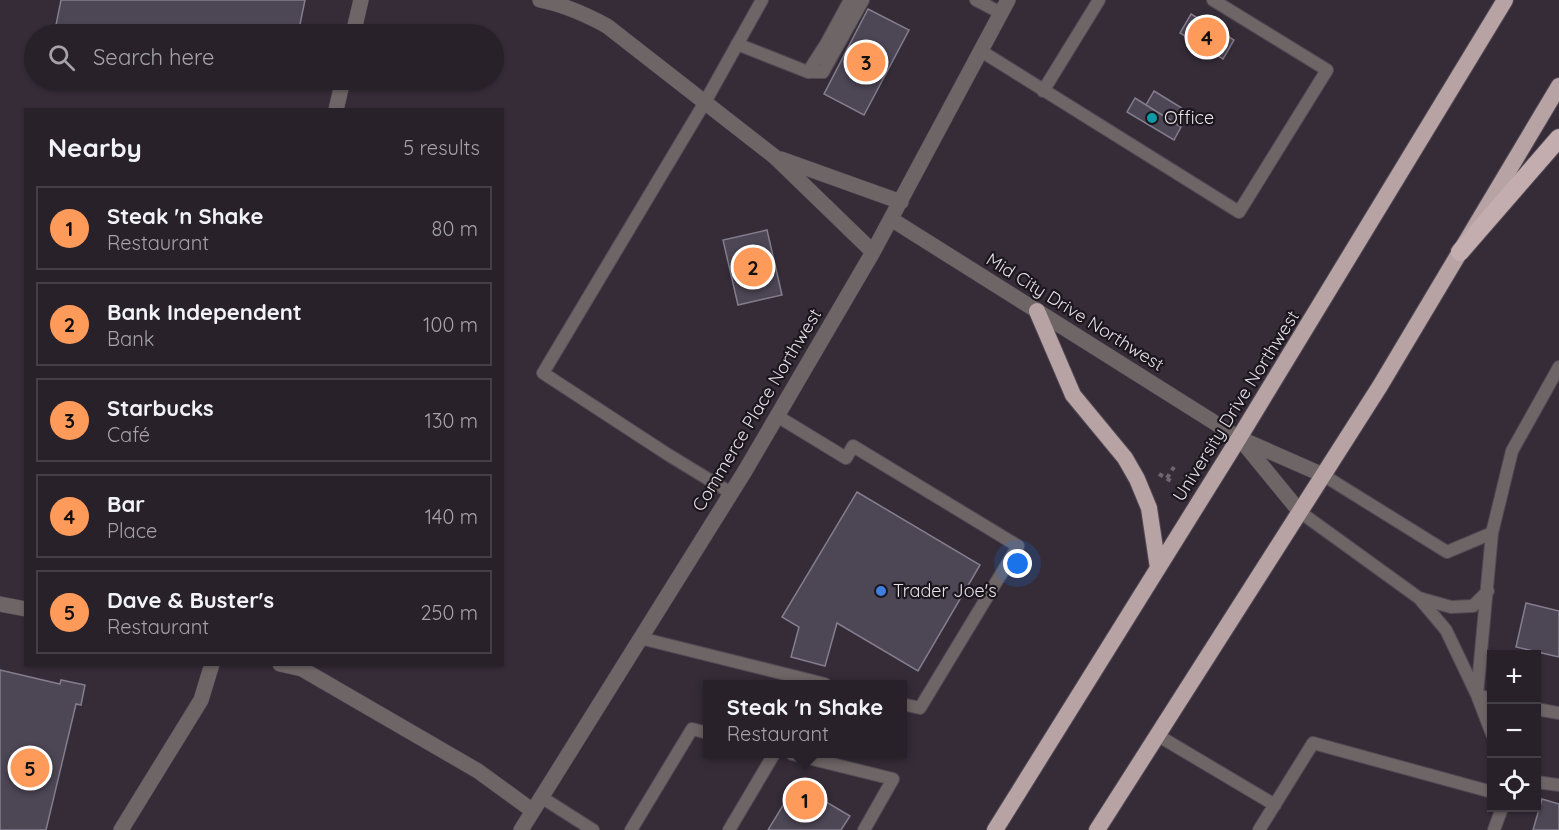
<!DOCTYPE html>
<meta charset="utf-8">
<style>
body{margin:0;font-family:Quicksand,sans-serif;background:#342e36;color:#f1f3f6}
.controls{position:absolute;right:18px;bottom:18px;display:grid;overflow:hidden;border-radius:0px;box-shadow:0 2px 4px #0004}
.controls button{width:54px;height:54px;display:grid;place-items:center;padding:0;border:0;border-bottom:2px solid #443e47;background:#28212a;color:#f1f3f6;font:30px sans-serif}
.you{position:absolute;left:1018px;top:564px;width:21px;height:21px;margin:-15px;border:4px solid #fff;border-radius:50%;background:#1a73e8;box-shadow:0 0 0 9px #1a73e833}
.badge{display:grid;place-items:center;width:39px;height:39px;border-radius:50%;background:#ff9b5a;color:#111;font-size:20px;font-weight:700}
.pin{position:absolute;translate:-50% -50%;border:3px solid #fff;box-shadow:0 2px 6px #0006}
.popup{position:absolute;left:703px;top:680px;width:204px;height:78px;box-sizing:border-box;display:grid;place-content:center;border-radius:0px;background:#28212a;filter:drop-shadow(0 2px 4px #0005);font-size:20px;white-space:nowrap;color:#a5a3a8}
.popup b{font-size:22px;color:#f1f3f6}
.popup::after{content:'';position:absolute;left:50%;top:100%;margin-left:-12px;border:12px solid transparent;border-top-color:#28212a}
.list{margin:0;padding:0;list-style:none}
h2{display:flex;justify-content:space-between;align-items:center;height:78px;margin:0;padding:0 24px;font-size:26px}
h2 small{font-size:20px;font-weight:400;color:#a5a3a8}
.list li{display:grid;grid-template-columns:39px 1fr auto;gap:18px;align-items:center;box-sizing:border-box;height:84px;margin:0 12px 12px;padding:0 12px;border:2px solid #443e47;border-radius:0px}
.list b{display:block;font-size:22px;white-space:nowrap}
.list p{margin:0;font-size:20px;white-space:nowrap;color:#a5a3a8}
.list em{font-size:20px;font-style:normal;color:#a5a3a8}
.icon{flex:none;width:33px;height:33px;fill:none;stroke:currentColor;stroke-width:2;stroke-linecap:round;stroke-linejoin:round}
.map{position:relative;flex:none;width:1559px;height:830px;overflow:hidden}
.search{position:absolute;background:#28212a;box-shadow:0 2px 4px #0004;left:24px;top:24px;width:480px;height:66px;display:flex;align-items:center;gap:15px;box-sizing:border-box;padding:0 21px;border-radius:33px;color:#a5a3a8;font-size:22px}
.panel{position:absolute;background:#28212a;box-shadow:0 2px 4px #0004;left:24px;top:108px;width:480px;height:558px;border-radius:0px}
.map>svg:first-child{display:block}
.building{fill:#4c4655;stroke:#837d8d;stroke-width:1.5}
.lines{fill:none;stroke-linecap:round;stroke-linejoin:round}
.service-casing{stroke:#514954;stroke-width:14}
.minor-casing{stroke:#514954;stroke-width:16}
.trunk-casing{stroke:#514954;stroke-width:18}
.motorway-casing{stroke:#514954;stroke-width:20}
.path{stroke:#6e6570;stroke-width:4;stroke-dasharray:4.5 4.5;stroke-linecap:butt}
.service{stroke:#6e6566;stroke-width:12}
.minor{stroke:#6e6566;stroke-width:15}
.trunk{stroke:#b7a2a4;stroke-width:16}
.motorway{stroke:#c3adaf;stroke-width:18}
.culture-dot{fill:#0f9aa8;stroke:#1a161c;stroke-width:2}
.shop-dot{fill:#3f7fe0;stroke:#1a161c;stroke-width:2}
.labels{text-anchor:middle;stroke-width:4.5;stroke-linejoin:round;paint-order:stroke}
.poi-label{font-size:18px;fill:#e7e1e9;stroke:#1a161c;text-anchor:start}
.street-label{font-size:18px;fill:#e7e1e9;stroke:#1a161c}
</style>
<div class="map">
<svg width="1559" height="830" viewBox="0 0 1559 830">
<rect width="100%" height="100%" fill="#352c38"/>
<path class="building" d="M61,0h244l-7,34h-202l-40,-9z
M868,9l41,21 -45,85 -40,-21z
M1191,14l43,26 -11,19 -43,-26z
M1154,91l31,19 -8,14 -31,-19z
M1135,98l46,29 -7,13 -47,-28z
M767,230l15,65 -44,10 -15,-65z
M857,492l123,73 -62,106 -81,-48 -12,43 -34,-9 8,-30 -17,-10z
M1526,603l33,8v46l-43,-10z
M0,670l60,14 1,-4 24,5 -4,20 -5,-1 -30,126h-46z
M796,784l54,32 -9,14h-73z
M1542,799l17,5v26h-26z"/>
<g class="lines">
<defs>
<path id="service" d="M976,0l25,13
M737,44l71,28 18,-28 24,-44
M981,51l258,161 88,-142 -114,-70
M808,72h15l40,-72
M1043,91l56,-91
M777,416l69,42 7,-12 165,100 -98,162 -18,-4
M1323,475l124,77 45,-19 20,-82 47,-84
M731,493l-64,-39 -124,-81 162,-271 57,-102
M1300,512l119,86 27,32 31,65 15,4
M1419,598l32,9 22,-1 15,-15
M640,638l185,46
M1536,709l23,4
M1492,734l-15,-39 15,-162
M1157,735l118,70
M792,754l101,25 -29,51
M1536,782l23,3
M541,797l52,33
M631,830l61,-101 16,4
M729,830l45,-76
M1259,830l54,-87 179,49
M1494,830l8,-22"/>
<path id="minor" d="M540,0c25,5 45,14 67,26l168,131 98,95
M353,34l8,-34
M336,110l7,-30
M781,159l120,43
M891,219l348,219 84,37
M1241,440l59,72
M0,604l26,5
M280,664l22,5 176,102 55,40
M121,830l80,-130 11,-36
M521,830l224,-359 128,-219 135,-252"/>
<path id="trunk" d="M1037,311l36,84 52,63 12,21 12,29 9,60
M995,830l244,-392 266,-438
M1097,830l283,-444 179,-300"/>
<path id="motorway" d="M1460,252l99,-114"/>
</defs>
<use href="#service" class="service-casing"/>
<use href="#minor" class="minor-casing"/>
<use href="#trunk" class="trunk-casing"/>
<use href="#motorway" class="motorway-casing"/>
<path class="path" d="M1159,474l12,7
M1167,478l7,-11"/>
<use href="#service" class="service"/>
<use href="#minor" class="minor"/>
<use href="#trunk" class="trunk"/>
<use href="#motorway" class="motorway"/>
</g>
<circle class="culture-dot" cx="1152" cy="118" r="6"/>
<circle class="shop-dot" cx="881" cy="591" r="6"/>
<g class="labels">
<g class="poi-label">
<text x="1164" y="124">Office</text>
<text x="893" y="597">Trader Joe's</text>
</g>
<g class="street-label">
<text transform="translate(1075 312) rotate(32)" y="6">Mid City Drive Northwest</text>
<text transform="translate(1236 406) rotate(-58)" y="6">University Drive Northwest</text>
<text transform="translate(757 410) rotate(-59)" y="6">Commerce Place Northwest</text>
</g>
</g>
</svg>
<div class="controls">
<button>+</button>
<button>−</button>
<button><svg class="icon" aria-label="locate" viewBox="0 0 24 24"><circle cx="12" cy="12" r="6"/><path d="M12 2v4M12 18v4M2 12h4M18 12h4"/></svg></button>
</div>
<div class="you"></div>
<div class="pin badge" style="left:805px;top:800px">1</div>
<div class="popup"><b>Steak 'n Shake</b>Restaurant</div>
<div class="pin badge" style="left:753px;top:267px">2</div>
<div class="pin badge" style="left:866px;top:62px">3</div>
<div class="pin badge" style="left:1207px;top:37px">4</div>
<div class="pin badge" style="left:30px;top:768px">5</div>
<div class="search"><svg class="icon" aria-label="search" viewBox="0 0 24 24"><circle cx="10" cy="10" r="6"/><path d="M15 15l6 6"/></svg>Search here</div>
<section class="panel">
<h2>Nearby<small>5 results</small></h2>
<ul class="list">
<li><span class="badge">1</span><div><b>Steak 'n Shake</b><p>Restaurant</p></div><em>80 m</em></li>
<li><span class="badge">2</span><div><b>Bank Independent</b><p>Bank</p></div><em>100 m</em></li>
<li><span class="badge">3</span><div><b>Starbucks</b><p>Café</p></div><em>130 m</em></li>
<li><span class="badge">4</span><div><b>Bar</b><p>Place</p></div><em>140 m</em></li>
<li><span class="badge">5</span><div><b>Dave &amp; Buster's</b><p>Restaurant</p></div><em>250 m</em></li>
</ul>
</section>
</div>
